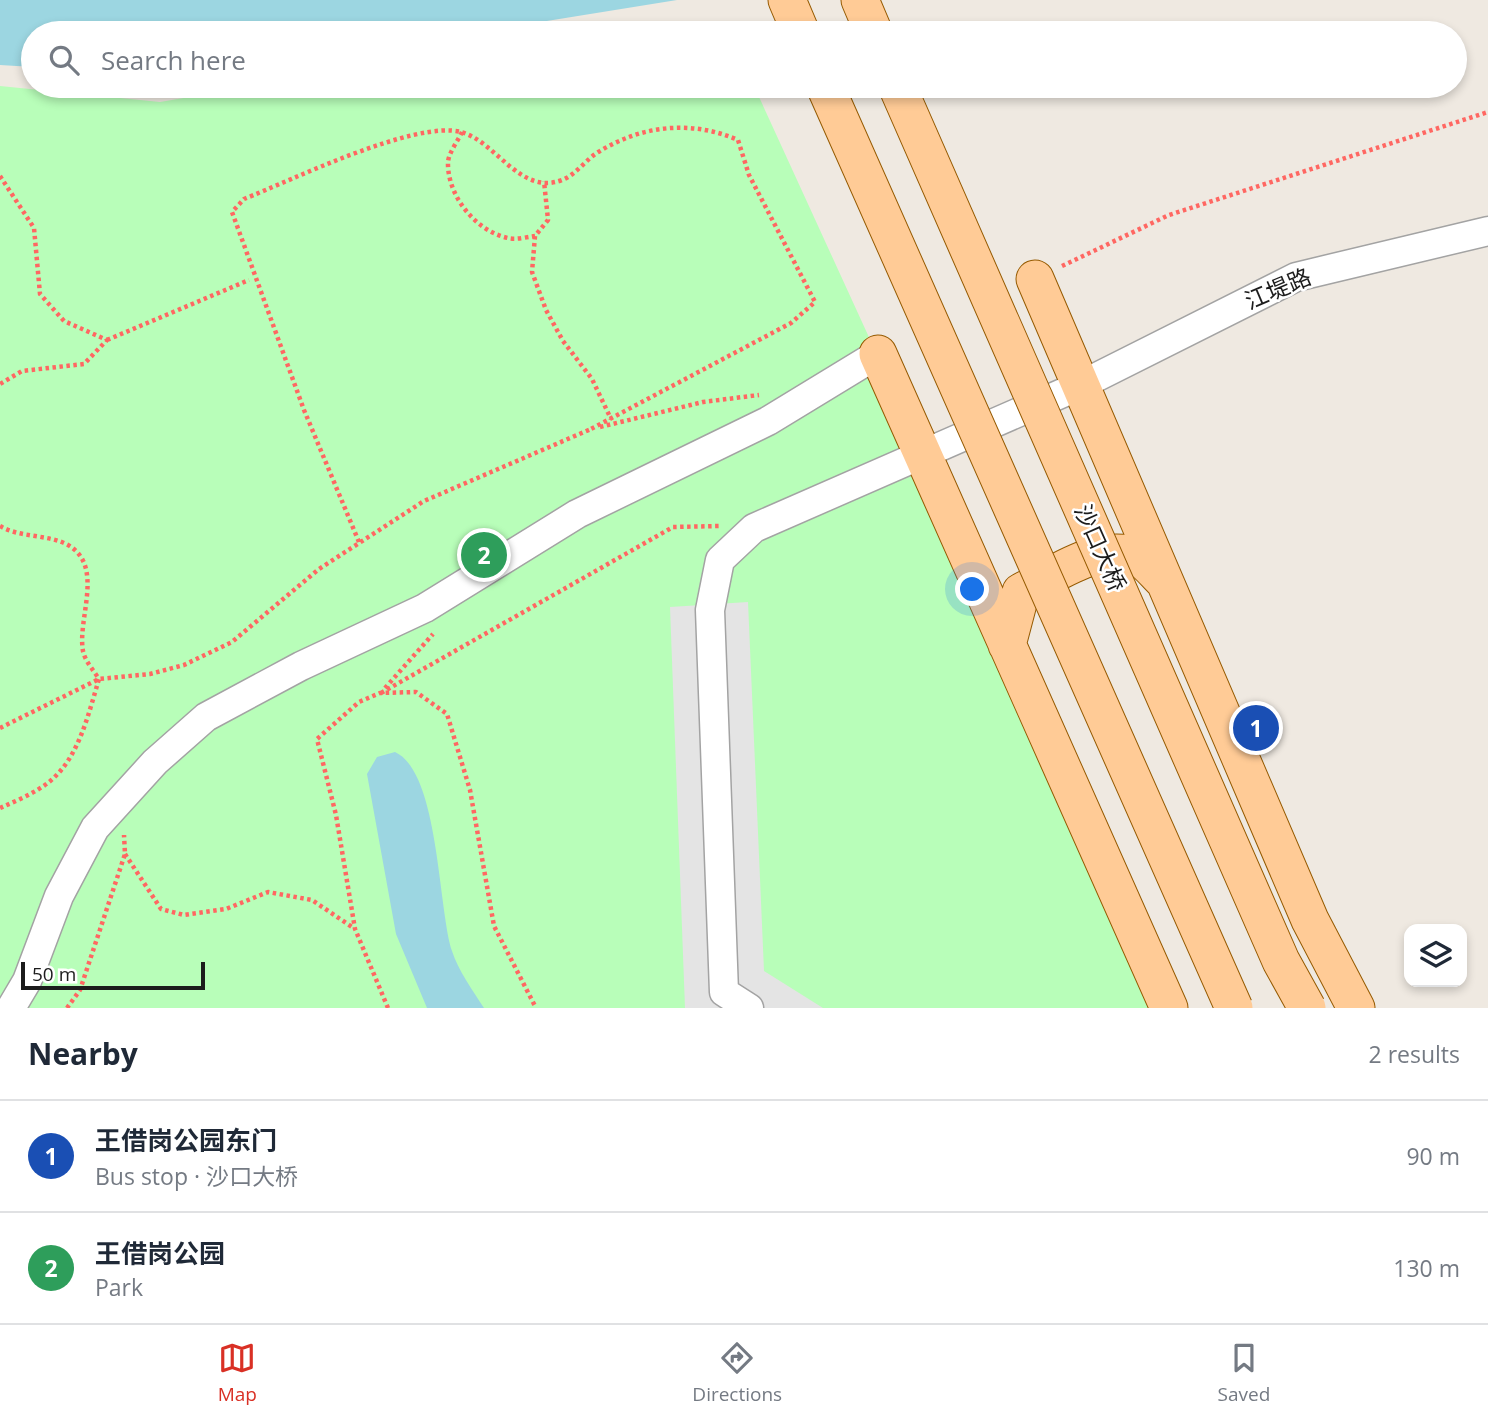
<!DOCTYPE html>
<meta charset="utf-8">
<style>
body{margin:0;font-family:"Open Sans","Noto Sans SC",sans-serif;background:#f2f2f3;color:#1f2937}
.controls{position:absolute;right:21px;bottom:21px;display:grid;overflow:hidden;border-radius:14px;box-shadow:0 4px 10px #0003}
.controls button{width:63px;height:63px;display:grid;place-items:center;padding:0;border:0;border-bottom:2px solid #e0e1e3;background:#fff;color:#1f2937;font:35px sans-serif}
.scale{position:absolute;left:21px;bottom:18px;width:184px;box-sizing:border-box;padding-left:7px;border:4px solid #1c1c1c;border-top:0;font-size:19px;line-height:24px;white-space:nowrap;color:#1c1c1c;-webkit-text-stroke:5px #fff;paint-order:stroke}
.you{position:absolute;left:973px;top:590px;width:24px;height:24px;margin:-18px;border:5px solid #fff;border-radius:50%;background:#1a73e8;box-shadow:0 0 0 10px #1a73e833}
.badge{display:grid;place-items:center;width:46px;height:46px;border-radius:50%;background:#d93025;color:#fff;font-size:23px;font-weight:700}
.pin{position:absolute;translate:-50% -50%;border:4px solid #fff;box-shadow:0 2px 7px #0006}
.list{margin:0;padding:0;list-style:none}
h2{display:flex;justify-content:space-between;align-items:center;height:91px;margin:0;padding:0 28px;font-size:30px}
h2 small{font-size:23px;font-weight:400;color:#747a83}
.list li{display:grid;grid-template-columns:46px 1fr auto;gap:21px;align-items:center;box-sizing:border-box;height:112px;padding:0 28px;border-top:2px solid #e0e1e3}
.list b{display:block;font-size:26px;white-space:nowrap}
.list p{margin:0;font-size:23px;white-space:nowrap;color:#747a83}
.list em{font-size:23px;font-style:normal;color:#747a83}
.icon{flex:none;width:38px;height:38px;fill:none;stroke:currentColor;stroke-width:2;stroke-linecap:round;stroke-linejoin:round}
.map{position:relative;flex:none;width:1488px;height:1008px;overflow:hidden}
.search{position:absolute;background:#fff;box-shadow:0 4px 10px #0003;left:21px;right:21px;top:21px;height:77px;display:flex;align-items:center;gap:18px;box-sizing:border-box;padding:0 24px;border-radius:38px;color:#747a83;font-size:26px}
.sheet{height:315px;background:#fff}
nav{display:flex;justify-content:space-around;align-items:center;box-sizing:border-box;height:98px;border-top:2px solid #e0e1e3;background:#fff;font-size:19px;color:#747a83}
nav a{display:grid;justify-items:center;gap:4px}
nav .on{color:#d93025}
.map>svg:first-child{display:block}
.park{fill:#b8feb9}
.parking{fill:#e4e4e4}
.water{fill:#9cd6e1}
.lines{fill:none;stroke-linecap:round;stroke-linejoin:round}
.minor-casing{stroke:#a3a3a3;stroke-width:31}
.major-casing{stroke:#955a00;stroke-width:39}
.path{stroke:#ff6762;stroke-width:4.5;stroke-dasharray:3.5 3.5;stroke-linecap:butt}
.minor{stroke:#fff;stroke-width:28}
.major{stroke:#ffcb96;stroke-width:37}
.major-bridge-casing{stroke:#955a00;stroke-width:39;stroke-linecap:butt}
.major-bridge{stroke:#ffcb96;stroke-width:37}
.labels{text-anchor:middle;stroke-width:5;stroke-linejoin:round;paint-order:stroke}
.street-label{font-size:23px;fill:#1c1c1c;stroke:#fff}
</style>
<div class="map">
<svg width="1488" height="1008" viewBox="0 0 1488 1008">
<rect width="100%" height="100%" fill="#efe9e1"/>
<path class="park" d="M0,86l160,16 94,-16h500l422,922h-1176z"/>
<path class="parking" d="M748,602l16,369 59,37h-138l-15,-401z"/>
<path class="water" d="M0,0h677l-204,33h-440v34l-33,-2z
M395,752c44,20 43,155 57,199 6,19 21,40 32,57h-57l-31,-74 -29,-160 10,-17z"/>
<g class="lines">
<defs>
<path id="minor" d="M11,1008l16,-27 32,-85 36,-68 60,-66 51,-45 95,-51 124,-58 152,-94 191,-93 110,-67
M749,1008l-25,-16 -14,-382 10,-50 34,-32 327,-143 215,-108 192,-46"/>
<path id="major" d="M787,0l14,33
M860,0l14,33
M1035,279l275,641 46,88
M878,354l291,654
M1007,645l14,-53c31,-16 79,-51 116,-35 10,4 20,18 28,25"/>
</defs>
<use href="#minor" class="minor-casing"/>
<use href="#major" class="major-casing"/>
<path class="path" d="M462,132c-4,9 -13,20 -14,30 -1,33 27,69 60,76 8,2 19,-1 27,-2l13,-16 -4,-39
M0,176l34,52 6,66 24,27 43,19 -23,24 -62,7 -22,13
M535,236l-3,36 14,38 17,31 29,38 19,40
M1062,266l107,-51 319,-103
M107,340l142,-60
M600,427l103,-25 56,-7
M0,526c20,12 48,8 68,19 37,21 9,74 15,106 2,10 11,20 16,28 -11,36 -20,79 -50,103 -14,11 -33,19 -49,26
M359,542l-55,-132 -72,-198 12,-13c48,-19 171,-79 217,-67 36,10 59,64 101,48 14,-5 25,-22 38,-29 43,-26 92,-31 138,-11l11,35 66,127 -24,21 -202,107
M385,688l48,-54
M381,693l292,-166 47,-1
M0,728l99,-49 51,-5 34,-9 48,-23 87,-73 105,-68 167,-72
M125,854l36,55 23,6 42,-6 42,-17 44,8 43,29
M67,1008l13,-18 45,-136 -1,-19
M388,1008l-33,-79 -19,-114 -19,-76 42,-37 21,-9 36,-1 31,22 23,76 24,136 42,82"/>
<use href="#minor" class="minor"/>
<use href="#major" class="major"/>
<defs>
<path id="major-bridge" d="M825,86l409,922
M897,86l384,875 26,47"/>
</defs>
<use href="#major-bridge" class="major-bridge-casing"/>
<use href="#major-bridge" class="major-bridge"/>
</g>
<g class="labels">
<g class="street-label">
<text transform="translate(1278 289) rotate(-23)" y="8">江堤路</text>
<text transform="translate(1100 548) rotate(66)" y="8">沙口大桥</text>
</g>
</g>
</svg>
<div class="controls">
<button><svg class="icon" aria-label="layers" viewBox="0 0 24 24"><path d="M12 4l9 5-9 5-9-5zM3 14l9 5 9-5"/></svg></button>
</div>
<div class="scale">50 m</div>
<div class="you"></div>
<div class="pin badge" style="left:1256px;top:728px;background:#1a4fb4">1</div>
<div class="pin badge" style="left:484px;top:555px;background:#2e9e5b">2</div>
<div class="search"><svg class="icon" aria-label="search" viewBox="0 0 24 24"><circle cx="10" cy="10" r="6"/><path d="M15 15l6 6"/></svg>Search here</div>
</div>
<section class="sheet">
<h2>Nearby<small>2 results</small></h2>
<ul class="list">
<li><span class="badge" style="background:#1a4fb4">1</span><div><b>王借岗公园东门</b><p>Bus stop · 沙口大桥</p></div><em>90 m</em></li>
<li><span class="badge" style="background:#2e9e5b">2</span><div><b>王借岗公园</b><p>Park</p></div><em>130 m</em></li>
</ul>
</section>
<nav>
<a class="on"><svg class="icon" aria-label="map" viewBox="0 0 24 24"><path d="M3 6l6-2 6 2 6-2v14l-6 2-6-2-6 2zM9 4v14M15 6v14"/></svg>Map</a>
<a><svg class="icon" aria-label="directions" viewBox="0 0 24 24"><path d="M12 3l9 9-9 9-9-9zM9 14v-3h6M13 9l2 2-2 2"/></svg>Directions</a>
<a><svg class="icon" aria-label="saved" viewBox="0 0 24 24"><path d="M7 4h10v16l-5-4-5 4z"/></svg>Saved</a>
</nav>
